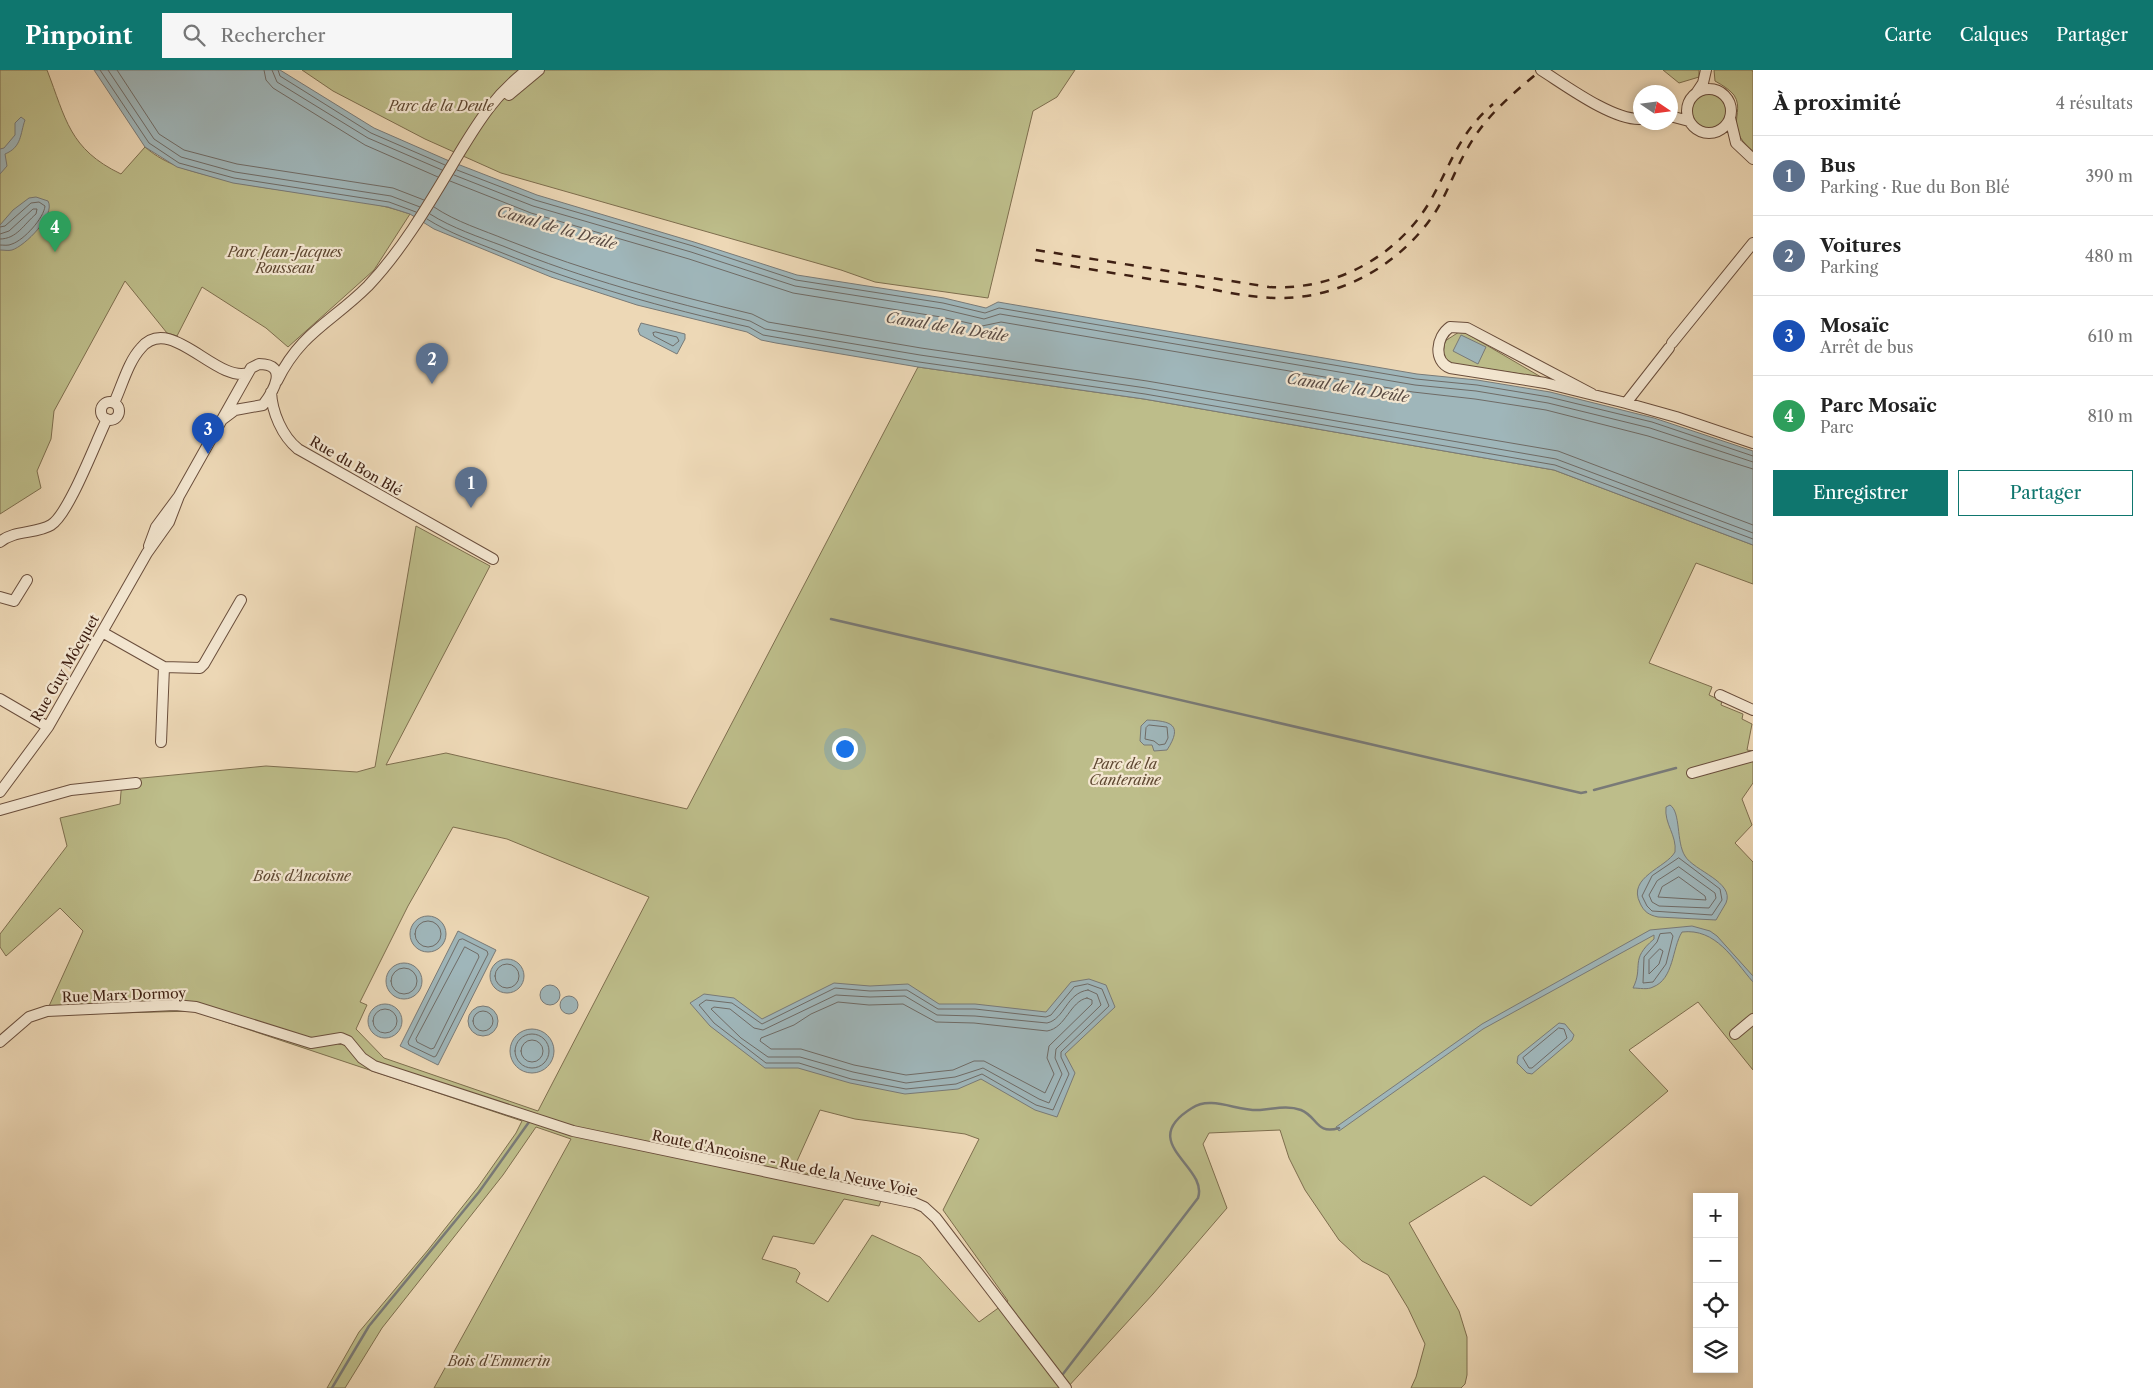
<!DOCTYPE html>
<html lang="fr">
<meta charset="utf-8">
<style>
body{margin:0;font-family:"Libre Caslon Text",serif;background:#f6f6f6;color:#222}
.controls{position:absolute;right:15px;bottom:15px;display:grid;overflow:hidden;border-radius:0px;box-shadow:0 2px 8px #0003}
.controls button{width:45px;height:45px;display:grid;place-items:center;padding:0;border:0;border-bottom:1px solid #e0e0e0;background:#fff;color:#222;font:25px sans-serif}
.compass{position:absolute;left:1633px;top:15px;width:45px;height:45px;border-radius:50%;background:#fff;box-shadow:0 2px 8px #0003;rotate:103deg}
.you{position:absolute;left:844px;top:678px;width:18px;height:18px;margin:-12px;border:4px solid #fff;border-radius:50%;background:#1a73e8;box-shadow:0 0 0 8px #1a73e833}
.badge{display:grid;place-items:center;width:32px;height:32px;border-radius:50%;background:#0f766e;color:#fff;font-size:16px;font-weight:700}
.pin{position:absolute;translate:-50% -41px;filter:drop-shadow(0 1px 2px #0008)}
.pin::after{content:'';position:absolute;top:26px;width:18px;height:15px;background:inherit;clip-path:polygon(0 0,100% 0,50% 100%)}
.list{margin:0;padding:0;list-style:none}
h2{display:flex;justify-content:space-between;align-items:center;height:65px;margin:0;padding:0 20px;font-size:21px}
h2 small{font-size:16px;font-weight:400;color:#767676}
.list li{display:grid;grid-template-columns:32px 1fr auto;gap:15px;align-items:center;box-sizing:border-box;height:80px;padding:0 20px;border-top:1px solid #e0e0e0}
.list b{display:block;font-size:19px;white-space:nowrap}
.list p{margin:0;font-size:16px;white-space:nowrap;color:#767676}
.list em{font-size:16px;font-style:normal;color:#767676}
.actions{display:flex;gap:10px;padding:15px 20px}
.actions a{flex:1;padding:11px 0;border:1px solid #0f766e;border-radius:0px;text-align:center;font-size:18px;color:#0f766e}
.actions .main{background:#0f766e;color:#fff}
.icon{flex:none;width:28px;height:28px;fill:none;stroke:currentColor;stroke-width:2;stroke-linecap:round;stroke-linejoin:round}
.map{position:relative;flex:none;width:1753px;height:1318px;overflow:hidden}
header{display:flex;align-items:center;gap:30px;box-sizing:border-box;height:70px;padding:0 25px;background:#0f766e;color:#fff}
header strong{font-size:24px}
nav{display:flex;gap:28px;margin-inline-start:auto;font-size:18px}
.search{width:350px;height:45px;background:#f6f6f6;display:flex;align-items:center;gap:12px;box-sizing:border-box;padding:0 18px;border-radius:0px;color:#767676;font-size:19px}
main{display:flex}
aside{flex:1;background:#fff}
.map>svg:first-child{display:block}
.green{fill:#bdbd8a;stroke:#7e6e4e;fill-rule:evenodd}
.water{fill:#9fb6ba;stroke:#797a77}
.lines{fill:none;stroke-linecap:round;stroke-linejoin:round}
.shore{stroke:#6f6b66;stroke-width:1}
.stream{stroke:#797a77;stroke-width:2.5}
.minor-casing{stroke:#6a4e3c;stroke-width:12}
.minor{stroke:#f3e6d0;stroke-width:10}
.rail{stroke:#3f2013;stroke-width:2.5;stroke-dasharray:9 9;stroke-linecap:butt}
.labels{text-anchor:middle;stroke-width:4.5;stroke-linejoin:round;paint-order:stroke}
.park-label{font-size:14px;font-style:italic;fill:#5e4731;stroke:#f3e6d0}
.street-label{font-size:14px;fill:#3f2013;stroke:#f3e6d0}
.water-label{font-size:15px;font-style:italic;fill:#5c4d45;stroke:#f3e6d0}
</style>
<header>
<strong>Pinpoint</strong>
<div class="search"><svg class="icon" aria-label="search" viewBox="0 0 24 24"><circle cx="10" cy="10" r="6"/><path d="M15 15l6 6"/></svg>Rechercher</div>
<nav><a>Carte</a><a>Calques</a><a>Partager</a></nav>
</header>
<main>
<div class="map">
<svg width="1753" height="1318" viewBox="0 0 1753 1318">
<rect width="100%" height="100%" fill="#edd8b6"/>
<filter id="stains"><feTurbulence type="fractalNoise" baseFrequency=".004" numOctaves="4"/><feColorMatrix values="0 0 0 0 .2 0 0 0 0 .09 0 0 0 0 .02 0 0 0 .5 -.17"/></filter>
<radialGradient id="worn" r=".72"><stop offset=".6" stop-color="#630" stop-opacity="0"/><stop offset="1" stop-color="#630" stop-opacity=".3"/></radialGradient>
<path class="green" d="M0,0h47c19,49 22,79 74,104l24,-27c22,19 46,24 73,31 63,17 132,15 192,36l-36,56 -86,77 -22,-19 -64,-41 -25,49 -10,-3 -42,-52 -71,130 -3,28 -14,32 4,17 -41,26z
M302,0h773l-18,27 -24,14 -45,187 -113,-16 -34,-12 -340,-97 -76,-34 -92,-48z
M1663,0h36v7l-20,6z
M1714,0h38l1,2v80c-6,-6 -14,-14 -16,-22 -3,-12 5,-23 -3,-35 -5,-6 -12,-10 -19,-14z
M1692 41a17 17 0 1 1 34 0a17 17 0 1 1-34 0Z
M1459,262h5l77,45 -93,-14 -5,-9 2,-13z
M918,297l226,32 410,71 199,75v39l-57,-21 -47,100 63,24 -3,8 13,6 -1,4 22,9 -1,5 10,5 -5,26 6,1v32l-11,16 10,26 -17,18 18,19v208l-55,-68 -69,48 39,41 -137,115 -47,-30 -75,47 50,88 8,26v38l-2,9 -4,4h-50l5,-11 9,-33 -17,-36 -20,-33 -26,-14 -23,-21 -34,-50 -16,-32 -9,-28 -71,3 -6,11 24,64 -74,86 -86,94h-633l137,-249 -35,-12 -33,48 -121,153 -37,60h-18l32,-56 69,-82 50,-63 38,-54 6,-12 -329,-110 -148,4 38,-84 -23,-23 -54,48 -6,-9v-13l67,-88 -7,-28 60,-14 2,-24 144,-14 91,6 18,-5 41,-241 74,40 -104,199 60,-12 241,56zM453,757l54,12 142,58 -111,214 -154,-53 -28,-29 11,-24 -7,-3 48,-96zM820,1040l35,9 110,15 14,5 -36,71 65,91 -29,21 -59,-65 -48,-22 -44,67 -32,-20 4,-9 -4,-4 -34,-10 11,-23 41,8 30,-45 35,7 6,-15 -92,-21z"/>
<path class="water" d="M94,0h186l94,58 73,32 90,35 157,47 103,33 147,23 42,10 12,-6 419,72 60,6 73,12 104,26 99,33v94l-199,-75 -410,-71 -226,-32 -142,-24 -15,-3 -14,-8 -110,-27 -86,-28 -117,-48 -24,-15 -22,-7 -155,-24 -56,-16 -32,-20z
M21,47l4,3c-5,14 -3,27 -20,34l2,12 -7,8v-25l4,-1 11,-13v-12z
M29,128l7,-1 12,4c8,14 -23,45 -36,49 -4,1 -8,0 -12,0v-25l13,-15z
M641,253l44,11v5l-8,15 -37,-19 -2,-5z
M1461,265l25,12 -8,17 -25,-13z
M1147,650c23,1 37,4 20,30l-13,1 -2,-6h-8l-4,-4 1,-15z
M1670,735c11,7 6,37 15,51 9,15 50,26 41,47 -3,6 -7,11 -10,17l-58,-3c-9,-2 -14,-5 -18,-14 -13,-26 26,-35 35,-51 2,-17 -11,-28 -9,-45z
M410 864a18 18 0 1 1 36 0a18 18 0 1 1-36 0Z
M1692,856l18,5 7,5 36,40v6c-20,-23 -37,-54 -71,-50 -10,16 -8,47 -29,55 -5,3 -14,1 -20,1 11,-22 -4,-28 21,-49v-4l-171,94 -144,102 -3,-4 146,-103 168,-94z
M458,861l38,19 -58,115 -38,-19z
M490 906a17 17 0 1 1 34 0a17 17 0 1 1-34 0Z
M386 911a18 18 0 1 1 36 0a18 18 0 1 1-36 0Z
M1089,909l17,6 9,22 -50,47 10,19 -18,44 -22,-7 -54,-31 -23,10 -53,5 -55,-11 -52,-15h-33l-55,-42 -20,-23 14,-9 30,4 28,21 72,-36 36,3 38,-2 31,20h36l71,8 25,-30z
M540 925a10 10 0 1 1 20 0a10 10 0 1 1-20 0Z
M560 935a9 9 0 1 1 18 0a9 9 0 1 1-18 0Z
M368 951a17 17 0 1 1 34 0a17 17 0 1 1-34 0Z
M468 951a15 15 0 1 1 30 0a15 15 0 1 1-30 0Z
M1559,953l6,1 9,11 -2,5 -40,34 -5,-1 -10,-10 1,-7z
M510 981a22 22 0 1 1 44 0a22 22 0 1 1-44 0Z"/>
<g class="lines">
<path class="shore" d="M100,0l49,73 30,20 55,15 155,24 27,10
M108,0l46,69 27,18 54,15 156,24 29,11
M117,0l42,64 25,16 53,14 156,24 31,12
M264,0l2,10 7,8 92,57 73,32
M272,0l5,12 91,56 74,32
M278,0l2,6 91,57 74,32
M457,100l78,30 158,46 103,34 147,23 42,10 14,-5 417,71 61,6 72,12 103,25 101,34
M454,105l79,31 158,46 104,34 147,23 42,10 16,-5 415,71 61,6 72,12 102,25 103,34
M450,111l81,32 158,46 104,34 148,24 41,9 19,-4 412,70 62,7 71,11 102,26 105,33
M434,137c22,15 49,23 73,33 80,32 162,54 245,74l16,8 153,26 226,33 411,70 195,74
M430,144c22,14 49,23 73,32 80,33 163,55 247,75l15,8 155,26 226,33 410,71 197,74
M427,149c22,14 48,23 73,33 81,33 164,56 249,75l14,8 156,27 226,32 410,71 198,74
M0,157l5,-1 26,-23 8,-1 6,4c-1,12 -21,34 -33,38 -4,2 -8,1 -12,1
M0,164l9,-3 24,-22h4l-1,5c-12,10 -19,25 -36,25
M656,262l21,5 2,4 -6,5 -19,-10 -1,-3z
M1149,655l18,2 1,11 -3,6 -6,1 -5,-4 -9,-2 1,-11z
M1679,788l41,31 2,11 -10,15 -60,-4 -5,-5 -5,-10 10,-20z
M1679,797l36,26 1,5 -7,10 -50,-2 -7,-4 -3,-7 8,-14z
M1679,807l26,19 1,4 -48,-3 4,-10z
M415 864a13 13 0 1 1 26 0a13 13 0 1 1-26 0Z
M1671,863l2,3 -7,28 -13,18 -10,1 1,-26 13,-15 3,-8z
M463,869l24,12 1,3 -52,102 -2,1 -25,-12 -1,-3 51,-102z
M465,877l13,7 1,3 -45,91 -3,1 -14,-7 -1,-3z
M1660,879l3,2 -4,13 -10,10v-14z
M495 906a12 12 0 1 1 24 0a12 12 0 1 1-24 0Z
M391 911a13 13 0 1 1 26 0a13 13 0 1 1-26 0Z
M1088,914l14,5 7,17 -48,46v5l8,17 -16,36 -17,-5 -54,-31 -26,10 -50,5 -55,-10 -52,-16h-33l-52,-40 -15,-18 7,-5 26,3 30,21 73,-36 35,3 37,-1 31,19h37l71,8 5,-2 23,-28z
M1088,920l9,4 4,11 -45,44 -1,9 7,16 -13,29 -10,-4 -56,-31 -28,9 -49,6 -53,-11 -53,-15h-32l-27,-19 -30,-29 3,-2 16,2 24,19 9,2 73,-35 34,2 35,-1 32,19 38,1 72,7c18,-4 19,-30 41,-33z
M1087,928l5,2v4l-43,42 -2,12 7,16 -9,19 -61,-32h-10l-21,9 -47,5 -52,-10 -53,-16h-30l-11,-8 1,-3 33,-13 17,-11 27,-12 31,3 34,-1 33,18 38,1 73,8c19,-3 23,-30 40,-33z
M373 951a12 12 0 1 1 24 0a12 12 0 1 1-24 0Z
M473 951a10 10 0 1 1 20 0a10 10 0 1 1-20 0Z
M1559,958l5,1 3,9 -35,30h-3l-6,-10z
M515 981a17 17 0 1 1 34 0a17 17 0 1 1-34 0Z
M521 981a11 11 0 1 1 22 0a11 11 0 1 1-22 0Z"/>
<path class="stream" d="M831,549l750,174 5,-1
M1594,720l82,-22
M1063,1304l135,-176c11,-32 -63,-55 -6,-90 19,-13 47,4 68,2 14,-1 27,-5 41,0 17,7 15,25 38,18
M332,1318l37,-62 110,-134 50,-70"/>
<defs>
<path id="minor" d="M1541,0c24,15 71,50 99,49
M1687 41a22 22 0 1 1 44 0a22 22 0 1 1-44 0Z
M1697,22l6,-9 3,-13
M509,25l30,-25
M1670,46l19,5
M1730,48l6,25 17,16
M1672,273l81,-100
M277,311c24,-49 55,-59 91,-95 37,-39 65,-89 92,-134 20,-33 36,-58 67,-82
M271,322c1,20 11,44 27,57l195,110
M1592,324l-125,-66 -17,-1c-14,10 -17,34 0,41l95,15 81,20 43,-55
M101 341a9 9 0 1 1 18 0a9 9 0 1 1-18 0Z
M114,333c8,-17 14,-41 27,-55 29,-35 75,35 107,25
M1626,333l50,14 77,26
M0,472c14,-12 36,-8 51,-17 18,-11 45,-84 56,-106
M149,476l7,-19 23,-31 72,-128 8,-4c31,0 14,28 4,41l-28,5 -12,9
M0,527l14,4 13,-21
M102,562l62,35 36,1 4,-4 37,-64
M1720,625l33,15
M0,629l48,28
M161,672l3,-75
M1692,703l61,-17
M0,722l48,-65 99,-174 22,-31 10,-26
M0,740l71,-20 65,-7
M1735,964l18,-15
M0,972l29,-25 18,-6 128,-6 21,2 115,36 30,-5 7,3 14,17 12,8 199,65 342,72 9,4 12,11 130,170"/>
</defs>
<use href="#minor" class="minor-casing"/>
<use href="#minor" class="minor"/>
<path class="rail" d="M1036,180l233,37c67,4 132,-32 164,-91 20,-37 27,-63 60,-92
M1035,190l42,7
M1071,196c42,7 83,14 124,20 26,5 52,11 79,12 62,2 122,-30 158,-81 14,-20 21,-43 33,-64 18,-35 46,-58 76,-83"/>
</g>
<g class="labels">
<g class="park-label">
<text x="441" y="41">Parc de la Deule</text>
<text x="285" y="187">Parc Jean-Jacques<tspan x="285" dy="16">Rousseau</tspan></text>
<text x="1125" y="699">Parc de la<tspan x="1125" dy="16">Canteraine</tspan></text>
<text x="302" y="811">Bois d'Ancoisne</text>
<text x="499" y="1296">Bois d'Emmerin</text>
</g>
<g class="street-label">
<text transform="translate(356 396) rotate(30)" y="5">Rue du Bon Blé</text>
<text transform="translate(65 598) rotate(-60)" y="5">Rue Guy Môcquet</text>
<text transform="translate(124 925) rotate(-2)" y="5">Rue Marx Dormoy</text>
<text transform="translate(785 1093) rotate(12)" y="5">Route d'Ancoisne - Rue de la Neuve Voie</text>
</g>
<g class="water-label">
<text transform="translate(557 158) rotate(16)" y="5">Canal de la Deûle</text>
<text transform="translate(947 257) rotate(9)" y="5">Canal de la Deûle</text>
<text transform="translate(1348 318) rotate(9)" y="5">Canal de la Deûle</text>
</g>
</g>
<rect width="100%" height="100%" filter="url(#stains)"/>
<rect width="100%" height="100%" fill="url(#worn)"/>
</svg>
<div class="controls">
<button>+</button>
<button>−</button>
<button><svg class="icon" aria-label="locate" viewBox="0 0 24 24"><circle cx="12" cy="12" r="6"/><path d="M12 2v4M12 18v4M2 12h4M18 12h4"/></svg></button>
<button><svg class="icon" aria-label="layers" viewBox="0 0 24 24"><path d="M12 4l9 5-9 5-9-5zM3 14l9 5 9-5"/></svg></button>
</div>
<svg class="compass" viewBox="-18 -18 36 36"><path d="M0-13l5 13h-10z" fill="#e53935"/><path d="M0 13l5-13h-10z" fill="#767676"/></svg>
<div class="you"></div>
<div class="pin badge" style="left:471px;top:438px;background:#5c6f8a">1</div>
<div class="pin badge" style="left:432px;top:314px;background:#5c6f8a">2</div>
<div class="pin badge" style="left:208px;top:384px;background:#1a4fb4">3</div>
<div class="pin badge" style="left:55px;top:182px;background:#2e9e5b">4</div>
</div>
<aside>
<h2>À proximité<small>4 résultats</small></h2>
<ul class="list">
<li><span class="badge" style="background:#5c6f8a">1</span><div><b>Bus</b><p>Parking · Rue du Bon Blé</p></div><em>390 m</em></li>
<li><span class="badge" style="background:#5c6f8a">2</span><div><b>Voitures</b><p>Parking</p></div><em>480 m</em></li>
<li><span class="badge" style="background:#1a4fb4">3</span><div><b>Mosaïc</b><p>Arrêt de bus</p></div><em>610 m</em></li>
<li><span class="badge" style="background:#2e9e5b">4</span><div><b>Parc Mosaïc</b><p>Parc</p></div><em>810 m</em></li>
</ul>
<div class="actions"><a class="main">Enregistrer</a><a>Partager</a></div>
</aside>
</main>
